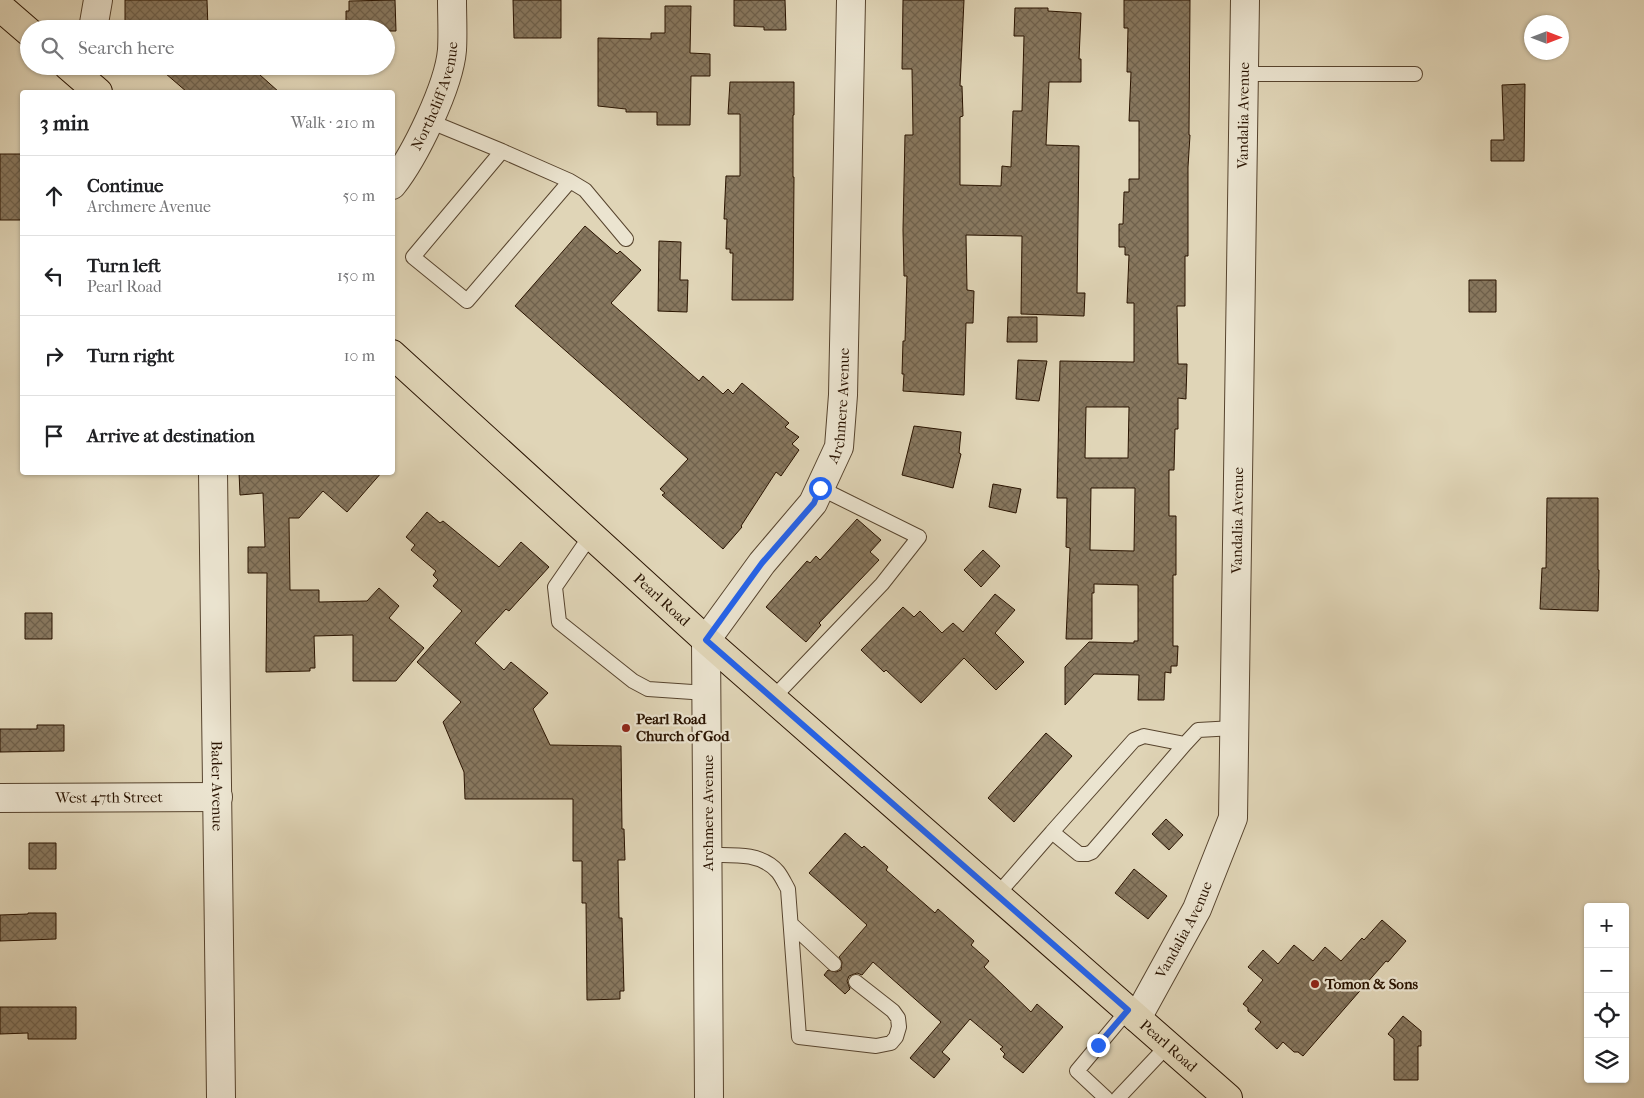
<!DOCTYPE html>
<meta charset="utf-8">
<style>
body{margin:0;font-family:"IM FELL French Canon",serif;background:#f6f6f6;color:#202124}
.controls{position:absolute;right:15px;bottom:15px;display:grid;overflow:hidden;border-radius:5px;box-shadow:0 1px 4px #0004}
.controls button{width:45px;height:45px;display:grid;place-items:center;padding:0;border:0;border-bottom:1px solid #e0e0e0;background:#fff;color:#202124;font:25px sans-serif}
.compass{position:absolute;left:1524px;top:15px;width:45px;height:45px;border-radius:50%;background:#fff;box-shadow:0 1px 4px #0004;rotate:90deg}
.stop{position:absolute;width:15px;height:15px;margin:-11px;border:4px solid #2563eb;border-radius:50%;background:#fff}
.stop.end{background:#2563eb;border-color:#fff;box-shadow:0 1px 5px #0008}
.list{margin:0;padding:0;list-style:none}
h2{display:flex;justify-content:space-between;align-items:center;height:65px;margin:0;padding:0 20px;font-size:21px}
h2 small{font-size:16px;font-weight:400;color:#757577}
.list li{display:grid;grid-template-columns:32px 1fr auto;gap:15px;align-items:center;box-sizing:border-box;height:80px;padding:0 20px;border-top:1px solid #e0e0e0}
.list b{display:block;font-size:19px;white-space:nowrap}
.list p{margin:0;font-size:16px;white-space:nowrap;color:#757577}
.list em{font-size:16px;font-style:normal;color:#757577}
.icon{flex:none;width:28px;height:28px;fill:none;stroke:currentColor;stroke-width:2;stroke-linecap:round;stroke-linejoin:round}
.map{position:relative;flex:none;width:1644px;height:1098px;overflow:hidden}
.search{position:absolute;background:#fff;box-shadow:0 1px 4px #0004;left:20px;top:20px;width:375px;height:55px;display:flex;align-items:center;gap:12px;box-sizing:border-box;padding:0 18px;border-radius:28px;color:#757577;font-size:19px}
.panel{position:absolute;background:#fff;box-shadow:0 1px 4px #0004;left:20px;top:90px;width:375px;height:385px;border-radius:5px}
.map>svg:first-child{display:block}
.building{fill:url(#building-cross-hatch);stroke:#291300;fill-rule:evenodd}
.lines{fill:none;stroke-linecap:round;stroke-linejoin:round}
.service-casing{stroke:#57442e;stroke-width:16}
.minor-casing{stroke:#57442e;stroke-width:30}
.primary-casing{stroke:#291300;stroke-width:30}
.service{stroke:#ebe4d0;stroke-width:14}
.minor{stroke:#ebe4d0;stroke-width:28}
.primary{stroke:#e0d5b7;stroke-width:28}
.route{stroke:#2563eb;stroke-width:6}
.poi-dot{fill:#8f2418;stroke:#ebe4d0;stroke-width:2}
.labels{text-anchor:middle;stroke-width:4.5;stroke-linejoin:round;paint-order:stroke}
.street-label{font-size:15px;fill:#291300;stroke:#ebe4d0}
.poi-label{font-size:15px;font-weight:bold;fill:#291300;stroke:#ebe4d0;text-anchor:start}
</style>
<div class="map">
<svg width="1644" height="1098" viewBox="0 0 1644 1098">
<defs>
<pattern id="building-cross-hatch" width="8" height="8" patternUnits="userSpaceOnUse" patternTransform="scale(1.25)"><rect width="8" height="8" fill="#88785f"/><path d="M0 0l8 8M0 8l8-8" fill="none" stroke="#6f614c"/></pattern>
</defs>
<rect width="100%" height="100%" fill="#e0d5b7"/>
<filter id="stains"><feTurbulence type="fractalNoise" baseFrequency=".004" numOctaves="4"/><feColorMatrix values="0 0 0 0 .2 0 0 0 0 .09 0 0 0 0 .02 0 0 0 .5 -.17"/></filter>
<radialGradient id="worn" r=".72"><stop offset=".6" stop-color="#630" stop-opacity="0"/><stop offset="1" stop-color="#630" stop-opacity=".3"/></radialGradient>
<path class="building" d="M125,0h82l1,29h-83z
M395,0l1,31h-10v-2h-40v-18h3v-10z
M513,0h48v38h-47z
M734,0h51l1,30h-22v-3l-30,-1z
M903,0h61l-4,86h2l1,30 -3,1v68l41,1 1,-20 9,1 2,-56h9l2,-75h-10l1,-28h33v3l33,2 -2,46h2v23h-32l-3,63 33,1 -2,147h8l-1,23 -63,-2 1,-78 -56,-1 1,55 7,1 -1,32h-7l-2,72 -61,-4 1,-17h-2l1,-33h2l2,-65h-3l-1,-46 2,-95h8l-1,-66h-10z
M1124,0h66l-1,135h1l-2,32v89h-3v50h-8l1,58h9l-1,31v4l-8,-1v31h-3l-1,41h-5v46h7v59h-3v71h5l-1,20h-6v7l-6,-1 -1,28h-26l1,-25 -45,-1 -29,31v-38l24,-25 45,1v-2h4v-56l-44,-1v9h-2v46h-26l4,-91 -4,-1 1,-49h-10l3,-137 74,1v-59h-7l2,-48h-4v-8h-6v-23h4l1,-32h5v-13h10v-58h-10l2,-49h-4l1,-44h-4zM1086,407h43l-1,51h-43zM1091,488h44l-1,63 -44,-1z
M665,6h26l-1,47 20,1v22h-19l-1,49h-33v-13h-31v-3l-28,-3v-68l53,1v-6h14z
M209,66h41l29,26h-92l-29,-25z
M345,66h27l-1,7h-26z
M730,82h64v33h-1v62h1l-1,123h-61l1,-47h-3v-4h-4l1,-30h-3l2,-43h14v-62h-12z
M1525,84l-1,77h-33v-21h13l-2,-55z
M0,154h22v66h-22z
M585,226l32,28 3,-3 21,19 -30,33 88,78 4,-5 20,18 5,-5 5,5 9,-11 47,40 -4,4 14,10 -7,7 7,6 -18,26 -5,-4 -35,54 1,1 -19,22 -61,-54 3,-2 -5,-4 28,-30 -173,-153z
M659,241l22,1 -1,38h8l-1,32 -29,-1z
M1469,280h27v32h-27z
M1008,317h29v25h-30z
M1018,360l29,1 -8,40 -23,-2z
M914,426l47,6 -2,21 2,1 -8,34 -51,-13z
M239,472h143l-35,40 -24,-21 -24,27h-10l1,72h29v12l48,-1 12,-13 20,18 -10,12 35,30 -28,33h-43v-46l-39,1 1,32h-5v3l-44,1 1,-99h-19v-26h17l-2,-54 -23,2z
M993,484l28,5 -5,24 -27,-6z
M1547,498h51v72h1l-1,41 -58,-2 2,-41h4z
M427,512l13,11 3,-2 56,46 22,-25 28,25 -40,44 -3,-2 -31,34 29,27 7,-8 37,31 -15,16 17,36 71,1 1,83h2l1,31h-7l1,58h3l2,73h-4v8l-33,1 -1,-97h-4v-42h-9v-62h-108l-1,-27 -21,-50 18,-20 -44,-40 45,-51 -29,-25 5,-6 -5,-5 3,-4 -25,-21 4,-5 -9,-8z
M857,519l24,21 -11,12 9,8 -60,63 2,2 -15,17 -40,-35 41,-46 3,2 6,-7 4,4z
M983,550l17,16 -19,21 -17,-17z
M995,594l20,16 -20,23 29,29 -28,28 -32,-32 -43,45 -35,-33 -2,2 -23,-22 42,-43 11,10 6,-6 22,22 11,-10 10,9z
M25,613h27v26h-27z
M37,725h27v26l-64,1v-23h37z
M1046,733l26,23 -58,66 -26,-24z
M1166,819l17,16 -14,15 -17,-16z
M845,833l17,15 2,-2 24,21 -2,3 49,43 3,-4 36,32 -3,4 18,16 -5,6 47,45 6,-8 26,23 -40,46 -20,-16 2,-3 -5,-5 3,-2 -33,-28 -28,33 8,7 -16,19 -24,-20 31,-36 -68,-60 -11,13 -5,-2 -8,3 -2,5 3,8 -5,5 -21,-19 4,-5 8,2 5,-2 1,-8 -3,-5 28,-32 -58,-52z
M29,843h27v26h-27z
M1134,869l33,27 -19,23 -33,-26z
M28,913h28v26l-56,2v-26l28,-1z
M1382,920l24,21 -18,21 -2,-1 -83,95 -5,-4h-4l-11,-10 -6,7 -22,-20 6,-7 -13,-11v-3l-5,-4 20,-24 -15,-13 15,-17 15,14 16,-19 19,16 12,-14 16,14 21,-23 2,2z
M0,1007h76v32h-48v-6l-28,1z
M1403,1016l18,15v15h-3v34h-24v-41l-6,-5z"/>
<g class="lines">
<defs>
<path id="service" d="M1244,74h171
M429,121l73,30 68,30 15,9 41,49
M502,151l-89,106 54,44 103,-120
M591,535l-36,52 4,35 74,59 15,8 59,4
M773,698l109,-114 37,-47 -99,-49
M1052,832l82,-92 10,-4 41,8 13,-14 36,-2
M708,855c24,0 53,-3 70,17 4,5 7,12 10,17l11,148 77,9 15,-3 5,-6 3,-10 -1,-9 -5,-7 -37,-29
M997,895l55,-63 27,22h8l5,-2 93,-108
M791,924l43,40
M1106,1098l-29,-27 51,-61
M1118,1098l50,-53"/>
<g id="minor">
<path d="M93,29l5,-29"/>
<path id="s1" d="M392,185c23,-29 57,-99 60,-135 1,-17 0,-34 0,-50"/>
<path id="s2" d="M213,472l8,626"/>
<path id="s3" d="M0,798l218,-1"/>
<path id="s4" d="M1137,1018l60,-109 36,-91 12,-818"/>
<path id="s5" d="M709,1098l-3,-458 56,-77 51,-60 26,-56 4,-52 8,-395"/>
</g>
<g id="primary">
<path d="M0,7l29,25"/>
<path d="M68,66l30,26"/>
<path id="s6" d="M392,354l314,286 522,458"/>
</g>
</defs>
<use href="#service" class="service-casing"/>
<use href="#minor" class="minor-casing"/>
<use href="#primary" class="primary-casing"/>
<use href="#service" class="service"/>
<use href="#minor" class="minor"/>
<use href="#primary" class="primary"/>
</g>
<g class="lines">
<path class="route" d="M820,488l-6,15 -52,60 -56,77 422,370 -30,35"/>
</g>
<g class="poi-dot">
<circle cx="626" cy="728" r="5"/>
<circle cx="1315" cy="984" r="5"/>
</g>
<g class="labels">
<g class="street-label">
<text dy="5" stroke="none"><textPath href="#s1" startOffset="100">Northcliff Avenue</textPath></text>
<text dy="5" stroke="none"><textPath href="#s4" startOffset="925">Vandalia Avenue</textPath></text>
<text dy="5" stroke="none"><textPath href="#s5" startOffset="735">Archmere Avenue</textPath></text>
<text dy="5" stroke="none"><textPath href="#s4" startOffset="520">Vandalia Avenue</textPath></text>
<text dy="5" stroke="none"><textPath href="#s6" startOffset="365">Pearl Road</textPath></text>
<text dy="5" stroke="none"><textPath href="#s2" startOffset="314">Bader Avenue</textPath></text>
<text dy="5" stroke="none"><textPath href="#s3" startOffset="109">West 47th Street</textPath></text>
<text transform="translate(708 813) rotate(-90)" y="5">Archmere Avenue</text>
<text dy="5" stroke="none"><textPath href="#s4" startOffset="100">Vandalia Avenue</textPath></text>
<text dy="5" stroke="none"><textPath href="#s6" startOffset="1040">Pearl Road</textPath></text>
</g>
<g class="poi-label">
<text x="636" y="724">Pearl Road<tspan x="636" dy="17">Church of God</tspan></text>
<text x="1325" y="989">Tomon &amp; Sons</text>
</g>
</g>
<rect width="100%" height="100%" filter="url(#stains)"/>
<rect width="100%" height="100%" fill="url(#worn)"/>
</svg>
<div class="controls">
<button>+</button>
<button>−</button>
<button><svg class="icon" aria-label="locate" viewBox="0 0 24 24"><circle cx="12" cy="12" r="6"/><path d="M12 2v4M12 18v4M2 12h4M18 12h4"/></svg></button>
<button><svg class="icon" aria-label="layers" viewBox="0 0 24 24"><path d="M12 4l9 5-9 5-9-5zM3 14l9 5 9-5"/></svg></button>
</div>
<svg class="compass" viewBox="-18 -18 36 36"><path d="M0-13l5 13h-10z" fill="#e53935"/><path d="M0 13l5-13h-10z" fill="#757577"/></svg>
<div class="stop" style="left:820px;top:488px"></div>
<div class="stop end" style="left:1098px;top:1045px"></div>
<div class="search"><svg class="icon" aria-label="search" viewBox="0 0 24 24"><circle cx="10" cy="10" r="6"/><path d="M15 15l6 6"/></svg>Search here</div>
<section class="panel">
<h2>3 min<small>Walk · 210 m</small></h2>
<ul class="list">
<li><svg class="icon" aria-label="ahead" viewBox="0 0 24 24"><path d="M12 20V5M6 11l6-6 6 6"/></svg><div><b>Continue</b><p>Archmere Avenue</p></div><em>50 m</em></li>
<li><svg class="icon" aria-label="left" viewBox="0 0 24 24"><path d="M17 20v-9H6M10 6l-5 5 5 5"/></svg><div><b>Turn left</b><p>Pearl Road</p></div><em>150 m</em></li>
<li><svg class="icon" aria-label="right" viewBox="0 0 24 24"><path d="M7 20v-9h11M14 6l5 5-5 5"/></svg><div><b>Turn right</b></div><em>10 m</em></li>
<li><svg class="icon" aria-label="arrive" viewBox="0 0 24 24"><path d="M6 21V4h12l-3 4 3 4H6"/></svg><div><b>Arrive at destination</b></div></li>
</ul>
</section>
</div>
